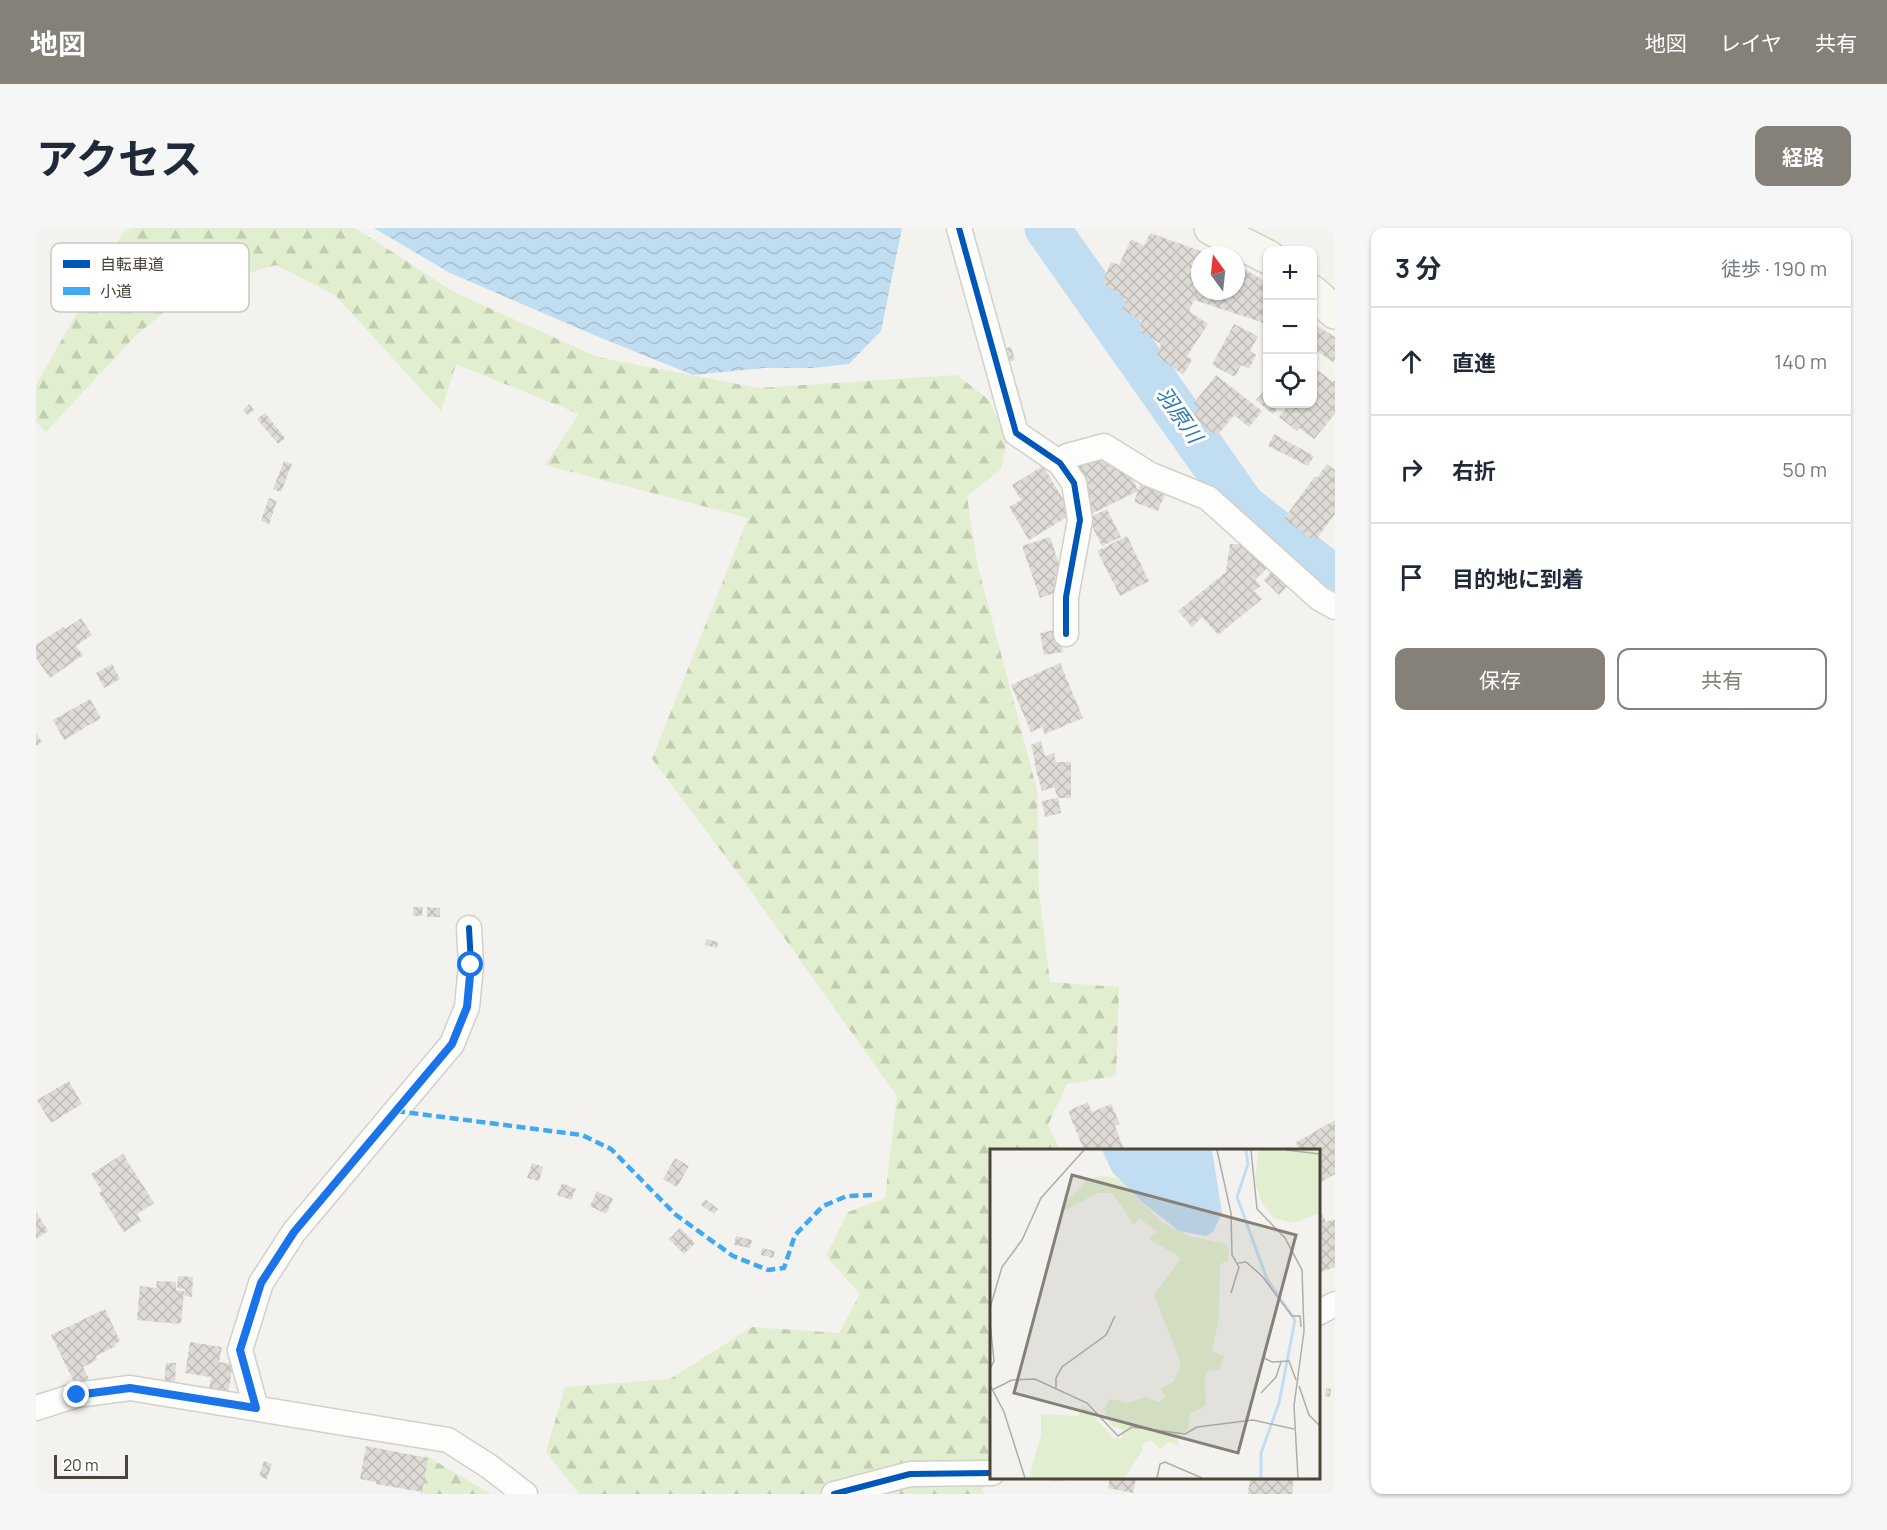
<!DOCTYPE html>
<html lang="ja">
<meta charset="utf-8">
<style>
body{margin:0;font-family:Manrope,"Noto Sans JP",sans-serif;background:#f6f6f7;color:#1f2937}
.controls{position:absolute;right:18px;top:18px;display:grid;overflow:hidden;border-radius:12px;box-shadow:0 2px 4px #0004}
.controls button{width:54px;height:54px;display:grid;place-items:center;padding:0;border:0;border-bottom:2px solid #e0e1e3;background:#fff;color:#1f2937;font:30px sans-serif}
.compass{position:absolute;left:1155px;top:18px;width:54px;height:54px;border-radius:50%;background:#fff;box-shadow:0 2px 4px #0004;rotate:345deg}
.scale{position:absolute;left:18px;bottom:15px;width:74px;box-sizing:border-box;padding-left:6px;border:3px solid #4b4439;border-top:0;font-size:16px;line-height:21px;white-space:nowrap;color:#4b4439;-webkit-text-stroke:4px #fff;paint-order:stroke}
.stop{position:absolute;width:18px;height:18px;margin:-14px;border:4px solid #1a73e8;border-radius:50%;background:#fff}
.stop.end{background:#1a73e8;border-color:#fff;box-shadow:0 2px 6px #0008}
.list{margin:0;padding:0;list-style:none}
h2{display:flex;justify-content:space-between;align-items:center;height:78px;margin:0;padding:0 24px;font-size:26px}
h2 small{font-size:20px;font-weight:400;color:#747a83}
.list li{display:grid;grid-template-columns:39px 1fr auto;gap:18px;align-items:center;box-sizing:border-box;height:108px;padding:0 24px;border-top:2px solid #e0e1e3}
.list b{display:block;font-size:22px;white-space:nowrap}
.list em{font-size:20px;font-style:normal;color:#747a83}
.actions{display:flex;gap:12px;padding:18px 24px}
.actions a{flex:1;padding:14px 0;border:2px solid #868178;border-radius:12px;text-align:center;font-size:21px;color:#868178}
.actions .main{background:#868178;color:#fff}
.icon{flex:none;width:33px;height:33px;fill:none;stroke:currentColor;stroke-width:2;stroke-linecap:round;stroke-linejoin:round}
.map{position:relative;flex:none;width:1299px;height:1266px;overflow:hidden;border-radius:12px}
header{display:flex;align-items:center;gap:36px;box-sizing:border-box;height:84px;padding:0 30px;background:#868178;color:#fff}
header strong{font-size:28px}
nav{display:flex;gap:33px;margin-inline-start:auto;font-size:21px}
.intro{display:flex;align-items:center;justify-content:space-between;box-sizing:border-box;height:144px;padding:0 36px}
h1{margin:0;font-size:42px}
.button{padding:15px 27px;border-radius:12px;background:#868178;color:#fff;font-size:21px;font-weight:700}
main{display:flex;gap:36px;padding:0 36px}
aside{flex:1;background:#fff;border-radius:12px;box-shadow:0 2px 4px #0004}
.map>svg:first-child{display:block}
.forest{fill:url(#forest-firs)}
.water{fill:url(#water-waves)}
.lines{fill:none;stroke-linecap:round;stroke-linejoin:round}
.river{stroke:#c0ddf1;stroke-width:45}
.building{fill:url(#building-cross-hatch)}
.minor-casing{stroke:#d2d0cb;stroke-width:27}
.secondary-casing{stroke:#d3cfc5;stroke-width:36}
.minor{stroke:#fdfdfc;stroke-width:24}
.secondary{stroke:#f7f6f1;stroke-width:33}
.quiet{stroke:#3fa9f5;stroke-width:4.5;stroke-dasharray:9 4.5;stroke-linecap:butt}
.cycleway-casing{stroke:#fff;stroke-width:10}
.cycleway{stroke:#0057b8;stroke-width:6}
.route{stroke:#1a73e8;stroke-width:8}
.labels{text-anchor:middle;stroke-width:6;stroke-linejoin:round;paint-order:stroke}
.water-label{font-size:21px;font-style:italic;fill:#2e7ab2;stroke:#fff}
.inset-river{fill:none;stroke:#c0ddf1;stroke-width:3}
.inset-road{fill:none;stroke:#b0aca6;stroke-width:1.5}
.view{fill:#868178;fill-opacity:0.15;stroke:#868178;stroke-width:3}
.inset-edge{fill:none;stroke:#4b4439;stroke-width:3}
.key{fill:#fff;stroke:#c9c7c4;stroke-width:1.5}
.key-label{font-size:16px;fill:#4b4439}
</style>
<header>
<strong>地図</strong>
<nav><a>地図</a><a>レイヤ</a><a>共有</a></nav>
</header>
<div class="intro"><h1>アクセス</h1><a class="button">経路</a></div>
<main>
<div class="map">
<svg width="1299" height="1266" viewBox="0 0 1299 1266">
<defs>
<pattern id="forest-firs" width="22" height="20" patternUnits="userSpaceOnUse" patternTransform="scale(1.5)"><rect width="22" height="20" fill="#e1eecf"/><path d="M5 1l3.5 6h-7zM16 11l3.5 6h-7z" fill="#c3cdb2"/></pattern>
<pattern id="water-waves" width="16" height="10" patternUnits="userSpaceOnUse" patternTransform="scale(1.5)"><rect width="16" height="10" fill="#c0ddf1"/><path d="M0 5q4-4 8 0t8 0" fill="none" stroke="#a6bfcf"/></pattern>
<pattern id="building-cross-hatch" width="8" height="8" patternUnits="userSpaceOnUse" patternTransform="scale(1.5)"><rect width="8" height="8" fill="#dedbd6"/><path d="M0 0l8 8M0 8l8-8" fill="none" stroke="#c0bdb8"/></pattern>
</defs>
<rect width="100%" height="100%" fill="#f4f2ee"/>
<path class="forest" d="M95,0h224l99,64 143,65 161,31 199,-13 32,25 18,42 -6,27 -34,27 10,67 60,227 2,101 11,91 69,5 -3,89 -49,8 -19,41 12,25h-68v328h1l-11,11 2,5h-405l-33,-42 19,-65 105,-8 82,-52 87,6 21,-39 -34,-38 22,-44 37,-14 12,-102 -157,-220 -88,-117 96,-241 -203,-53 34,-51 -123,-50 -15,47 -106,-116 -59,-30 -83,24 -58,47 -89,96 -10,-10v-37l86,-151z
M389,1227l66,39h-71z"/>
<path class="water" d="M338,0h528l-21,103 -32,33 -36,4h-49l-71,7 -99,-40 -144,-62z"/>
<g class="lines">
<path class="river" d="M1011,0l196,278 92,73"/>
</g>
<path class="building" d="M1114,5l62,22h-12v36h36v-27l32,19v48l-4,-2 3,-5 -73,-24 -5,11 19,13 -21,32 5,4 -9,15 -26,-19 4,-12 -23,-14 4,-9 -20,-12 5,-9 -25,-17 9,-21 8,3 12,-26 13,7z
M1276,95l23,14v22l-2,3 -21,-14z
M1198,96l24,12 -8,15 6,4 -7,14 -8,-4 -6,12 -23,-12z
M975,119l4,13 -10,3 -4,-13z
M1280,141l17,13 2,-2v34l-21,25 -15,-11 -2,3 -18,-14 10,-13h23v-30z
M1180,147l46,36 -13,16 -15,-12 -17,21 -24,-20 6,-8 -5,-5z
M1232,158v18h13l-8,10 -17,-14z
M213,176l5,6 -6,5 -5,-5z
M229,185l20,25 -7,6 -21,-25z
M1238,206l40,22 -6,10 -40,-20z
M1062,229l33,17 7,17 -49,24 -5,-10 7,-3 -16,-35z
M248,233l8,3 -11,28 -8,-3z
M1291,236l8,6v44l-18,24 -3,-2 -2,3 -28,-20 31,-43 2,2z
M1007,238l29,48 -43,26 -20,-33 12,-7 -9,-15z
M1105,254l25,10 -8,19 -24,-9z
M233,270l8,3 -8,23 -8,-3z
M1071,281l14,28 -19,9 -14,-28z
M1091,308l22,45 -29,15 -23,-45z
M1014,309l12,36 -7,3 5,15 -20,7 -18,-52z
M1194,316h13l26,22 -14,14 6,6 -7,5 8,8 -44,36 -16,-18 -10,10 -14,-16 48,-39z
M1236,343l15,15 -8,9 -15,-15z
M45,390l11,17 -16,11 7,9 -33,23 -14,-20v-13l27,-18 2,2z
M1023,401l4,23 -19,3 -4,-22z
M1024,435l23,55 -38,16 -3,-7 -11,5 -20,-47z
M76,436l8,15 -16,9 -8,-15z
M54,471l11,19 -37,22 -11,-20z
M0,505l6,9 -6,4z
M1005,513l4,15 9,-3 2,9h15v36h-13l3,15 -16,4 -3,-16 16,-3 -4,-11 -12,4 -6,-21 -2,-10h1l-4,-15z
M377,679h10l-1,9h-9z
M391,679l13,1v9h-13z
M670,711l12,3 -1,6 -12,-3z
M33,853l13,23 -31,19 -14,-23z
M1052,874l4,10 19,-8 9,20 -5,2 9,24h-40l-16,-39z
M1299,892v54l-17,10v-34h-18l-5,-7z
M87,926l31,49 -17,11 4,7 -17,11 -25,-39 3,-2 -11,-17z
M639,930l14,8 -12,21 -14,-8z
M496,935l11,4 -4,14 -12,-3z
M526,955l14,6 -5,11 -14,-5z
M561,963l16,8 -7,15 -16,-8z
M669,971l13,10 -4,5 -13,-9z
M0,984l12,19 -12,8z
M1286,986l4,8 9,-3v48l-17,6v-58z
M644,1000l15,15 -11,11 -15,-15z
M700,1008l16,4 -2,8 -16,-3z
M726,1020l13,3 -2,7 -12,-3z
M142,1048l15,1 -1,20 -8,-1 1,-7 -8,-1z
M121,1053l19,1v8l8,1 -3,33 -44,-4 3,-34 16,2z
M69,1081l15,32 -5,3 1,2 -20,10 1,4 -14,7 6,12 -13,7 -25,-51z
M154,1114l32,5 -3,15 14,2 -5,29 -19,-3 2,-13 -26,-4z
M130,1135h10l-1,20h6v5l-17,-3z
M1290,1160l5,1 -1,8 -5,-1z
M330,1218l62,12 -6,34 -46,-8v-2l-16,-3z
M228,1233l8,3 -5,15 -8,-3z
M1016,1250h16l1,2 -16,1z
M1074,1250h26l-3,15 -25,-5z
M1214,1250h44l-2,16h-44z"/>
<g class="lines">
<defs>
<path id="minor" d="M923,0l57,205 44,30 14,20 6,37 -14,77v37
M1024,235l7,-7 37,-10 45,28 59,24 111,100 16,9
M1282,1085l17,-9
M0,1180l41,-13 53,-7 318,52 42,27 35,27
M220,1180l-16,-58 21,-67 33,-51 158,-188 15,-37 4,-42 -2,-37
M798,1266l76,-20 82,-1"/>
<path id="secondary" d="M1175,0l57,29
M1276,64l23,20"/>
</defs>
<use href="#minor" class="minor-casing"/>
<use href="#secondary" class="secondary-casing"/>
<use href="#minor" class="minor"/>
<use href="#secondary" class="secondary"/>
<path class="quiet" d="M360,883l186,24 29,14 65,66 57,41 35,14 16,-2 11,-33 28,-29 24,-10 28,-1"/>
<defs>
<path id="cycleway" d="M923,0l57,205 44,30 14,20 6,37 -14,77v37
M220,1180l-16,-58 21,-67 33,-51 158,-188 15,-37 4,-42 -2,-37
M798,1266l76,-20 82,-1"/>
</defs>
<use href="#cycleway" class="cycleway-casing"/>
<use href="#cycleway" class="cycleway"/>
</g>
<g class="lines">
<path class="route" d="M41,1167l53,-7 126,20 -16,-58 21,-67 33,-51 158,-188 15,-37 4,-42"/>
</g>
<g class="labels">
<g class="water-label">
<text transform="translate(1143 187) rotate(55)" y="7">羽原川</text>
</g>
</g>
<g transform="translate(954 921)">
<rect width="330" height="330" fill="#f4f2ee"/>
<path d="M268,1h62v63l-26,10 -21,-5 -12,-17 -6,-20zM110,27l17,2 46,45 26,13 35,7 5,6 -1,12 -8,3 -1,54 -7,33 12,5 -5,15 -9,-1 -5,6 1,30 -16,8 -2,15 -11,7 1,10 -9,-4 -8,7 -11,-9 -8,4 1,6 -19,28h-95l12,-43v-21l37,2 5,-12 31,35 8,-1 1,-8 -13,-5 -6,-16 6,-10 18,4 17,-6 15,5 5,-5 -4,-8 13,-8 7,-17 -27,-69 27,-37 -32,-19 8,-7 -18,-14 -5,7 -22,-32h-15l-32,18 -3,-6 25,-25z" fill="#e1eecf"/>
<path d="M112,1h110l10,63 -9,19 -7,4 -27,-5 -37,-29 -29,-29z" fill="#c0ddf1"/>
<path class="inset-river" d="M256,1l2,14 -11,33 30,82 28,41 -16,83 -18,50v25"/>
<path class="inset-road" d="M227,1l14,63 1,42 7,12 -8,26M261,1l6,59 28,29 17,32 2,61 -10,75 4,72M296,1l34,4M248,114l8,-1 16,14 30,40h8l1,11M0,159l12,-41 20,-27 19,-42 43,-48M0,174l4,38 -4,8M274,209l8,4 17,-1 7,19M0,236l14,27 21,66M309,237l10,29 11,11M66,239v-10l6,-11 44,-32 9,-19M2,241l20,-10 23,-1 52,24 31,33 14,-9 53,7 12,-7 56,-7 41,9M271,244l15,-16 5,-15M167,329l3,-14 5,-2 37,16"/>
<path class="view" d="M82,26l224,60 -58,218 -224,-60z"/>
<rect width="330" height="330" class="inset-edge"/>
</g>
<rect x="15" y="15" width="198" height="69" rx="9" class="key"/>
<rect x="27" y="32" width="27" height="8" fill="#0057b8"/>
<rect x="27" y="59" width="27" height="8" fill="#3fa9f5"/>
<g class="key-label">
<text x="64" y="42">自転車道</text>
<text x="64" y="69">小道</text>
</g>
</svg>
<div class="controls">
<button>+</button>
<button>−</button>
<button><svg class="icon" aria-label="locate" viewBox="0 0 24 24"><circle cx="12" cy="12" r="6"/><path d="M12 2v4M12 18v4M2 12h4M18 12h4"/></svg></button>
</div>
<svg class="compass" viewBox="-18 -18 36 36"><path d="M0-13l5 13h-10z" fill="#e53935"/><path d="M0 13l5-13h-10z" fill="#747a83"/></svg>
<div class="scale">20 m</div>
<div class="stop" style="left:435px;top:737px"></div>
<div class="stop end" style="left:41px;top:1167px"></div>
</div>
<aside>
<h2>3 分<small>徒歩 · 190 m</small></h2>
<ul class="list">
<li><svg class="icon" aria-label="ahead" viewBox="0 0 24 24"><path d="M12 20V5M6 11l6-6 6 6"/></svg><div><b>直進</b></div><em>140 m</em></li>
<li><svg class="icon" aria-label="right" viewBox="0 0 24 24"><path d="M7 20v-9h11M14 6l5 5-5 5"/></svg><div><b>右折</b></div><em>50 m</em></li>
<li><svg class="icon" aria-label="arrive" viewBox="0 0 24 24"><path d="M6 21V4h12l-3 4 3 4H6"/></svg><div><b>目的地に到着</b></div></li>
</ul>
<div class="actions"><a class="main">保存</a><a>共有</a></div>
</aside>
</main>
